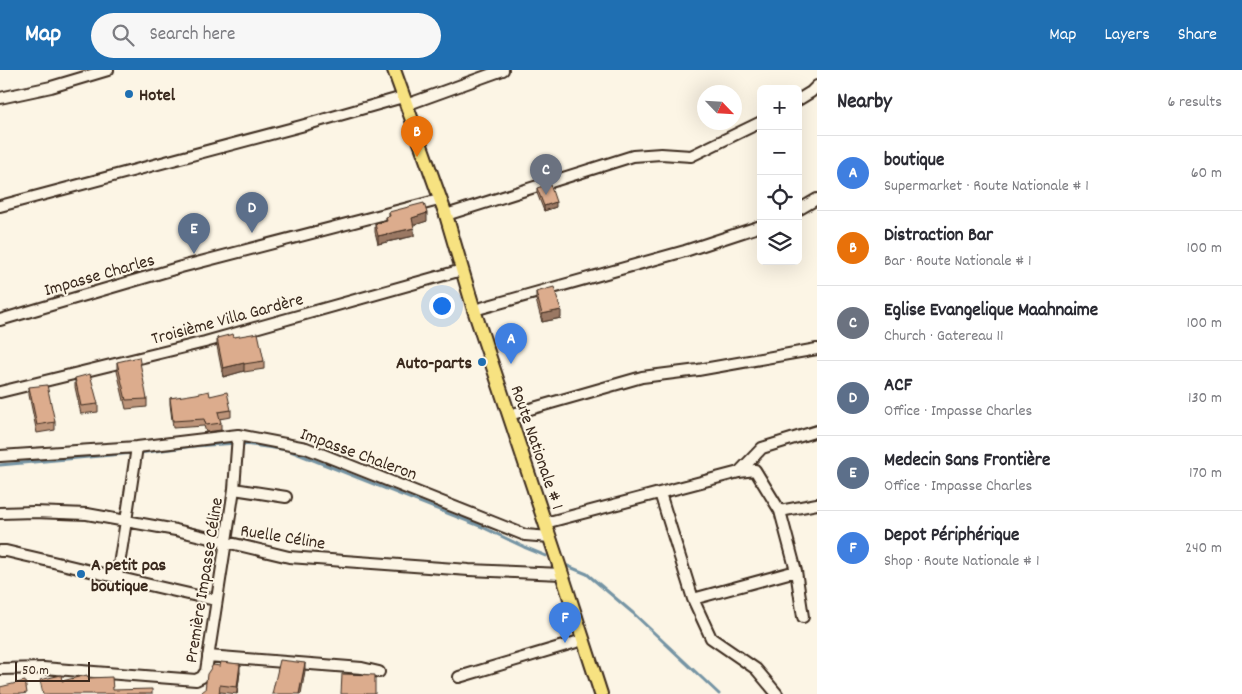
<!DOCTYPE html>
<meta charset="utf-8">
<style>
body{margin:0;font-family:Dekko,sans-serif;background:#f7f7f7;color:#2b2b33}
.controls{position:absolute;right:15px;top:15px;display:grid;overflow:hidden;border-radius:8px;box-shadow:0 5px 20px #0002}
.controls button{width:45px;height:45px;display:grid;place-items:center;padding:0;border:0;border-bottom:1px solid #e1e1e2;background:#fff;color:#2b2b33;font:25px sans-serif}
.compass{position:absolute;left:697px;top:15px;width:45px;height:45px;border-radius:50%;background:#fff;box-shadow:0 5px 20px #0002;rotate:115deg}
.scale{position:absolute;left:15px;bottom:12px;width:75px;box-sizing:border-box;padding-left:5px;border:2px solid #3b2a1e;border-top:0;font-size:14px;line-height:18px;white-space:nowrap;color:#3b2a1e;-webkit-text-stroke:4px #fcf5e5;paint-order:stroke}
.you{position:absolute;left:441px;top:235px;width:18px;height:18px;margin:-12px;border:4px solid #fff;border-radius:50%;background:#1a73e8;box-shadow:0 0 0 8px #1a73e833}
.badge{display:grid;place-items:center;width:32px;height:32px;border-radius:50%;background:#1f6fb2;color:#fff;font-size:16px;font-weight:700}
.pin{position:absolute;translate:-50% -41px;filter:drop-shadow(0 1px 2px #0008)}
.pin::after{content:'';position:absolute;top:26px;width:18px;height:15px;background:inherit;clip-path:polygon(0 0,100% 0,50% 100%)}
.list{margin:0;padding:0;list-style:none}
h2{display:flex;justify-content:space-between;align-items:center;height:65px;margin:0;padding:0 20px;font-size:21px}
h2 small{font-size:16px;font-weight:400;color:#7c7c81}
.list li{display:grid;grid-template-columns:32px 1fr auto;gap:15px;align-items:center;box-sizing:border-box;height:75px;padding:0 20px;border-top:1px solid #e1e1e2}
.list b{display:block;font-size:19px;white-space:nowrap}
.list p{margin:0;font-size:16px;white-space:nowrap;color:#7c7c81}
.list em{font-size:16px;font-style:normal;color:#7c7c81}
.icon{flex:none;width:28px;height:28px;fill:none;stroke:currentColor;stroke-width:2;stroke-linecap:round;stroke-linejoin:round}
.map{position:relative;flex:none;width:817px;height:624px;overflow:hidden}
header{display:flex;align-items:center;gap:30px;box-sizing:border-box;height:70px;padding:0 25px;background:#1f6fb2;color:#fff}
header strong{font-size:24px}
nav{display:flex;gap:28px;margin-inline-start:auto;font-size:18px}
.search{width:350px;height:45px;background:#f7f7f7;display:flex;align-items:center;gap:12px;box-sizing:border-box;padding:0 18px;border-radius:28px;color:#7c7c81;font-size:19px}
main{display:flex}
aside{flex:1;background:#fff}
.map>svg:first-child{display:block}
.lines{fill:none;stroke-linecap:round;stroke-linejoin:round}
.stream{stroke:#7594a4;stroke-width:3}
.minor-casing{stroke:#3b2a1e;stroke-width:14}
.major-casing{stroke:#3b2a1e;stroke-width:16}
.minor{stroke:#fcf5e5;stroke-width:10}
.major{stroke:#f7e281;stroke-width:12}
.wall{fill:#bd9479;stroke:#3b2a1e}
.shaded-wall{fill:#9a7863;stroke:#3b2a1e}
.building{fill:#dcac8d;stroke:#3b2a1e}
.poi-dot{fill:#1f6fb2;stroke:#fcf5e5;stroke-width:2}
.labels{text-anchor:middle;stroke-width:4;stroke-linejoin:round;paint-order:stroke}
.poi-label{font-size:18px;font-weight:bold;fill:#3b2a1e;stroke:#fcf5e5;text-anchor:start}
.street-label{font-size:18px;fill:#3b2a1e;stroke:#fcf5e5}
</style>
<header>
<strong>Map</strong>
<div class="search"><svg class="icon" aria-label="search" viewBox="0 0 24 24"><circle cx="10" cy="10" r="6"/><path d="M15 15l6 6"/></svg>Search here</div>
<nav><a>Map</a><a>Layers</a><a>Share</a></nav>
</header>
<main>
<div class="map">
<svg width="817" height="624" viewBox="0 0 817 624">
<rect width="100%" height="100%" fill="#fcf5e5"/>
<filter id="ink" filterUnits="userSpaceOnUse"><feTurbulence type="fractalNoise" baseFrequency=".02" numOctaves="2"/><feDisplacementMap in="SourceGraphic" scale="10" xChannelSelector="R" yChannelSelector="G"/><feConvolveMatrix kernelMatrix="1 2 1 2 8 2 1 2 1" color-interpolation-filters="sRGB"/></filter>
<g filter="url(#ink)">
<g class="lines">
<path class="stream" d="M139,383l55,-7 43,-3 51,7 192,76 44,21 22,9
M0,395l133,-12
M565,495l22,9 46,39 86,81"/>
<defs>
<path id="minor" d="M0,28l51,-11 57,-17
M798,30l13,-8 6,-6
M406,35l97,-35
M0,136l301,-80 102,-29
M798,140l19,-11
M446,145l187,-59 28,-2 30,2 70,-34
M474,240l211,-59 76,-25
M0,250l181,-53 258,-67
M0,322l205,-50 257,-72
M509,345l133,-38 56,-7 119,-21
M0,386l137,-9 101,-12 68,13 219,87 25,2
M739,402l23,-24 55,-17
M234,419l52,8
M660,423l33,106
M780,441l37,-7
M0,443l34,-1 53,2 89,16 113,27 180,13 93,4
M545,453l194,-51 16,-2 25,41 16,60 -103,28 18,39 45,31 21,25
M0,481h6c70,16 140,34 210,49
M796,501l7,46
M117,507l9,-56 11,-74
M208,586l154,12 17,4
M0,599l43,-1 153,12 6,-3 4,-6 28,-182 4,-54
M459,607l124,-37"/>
<path id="major" d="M394,0l52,145 28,95 88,264 39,120"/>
</defs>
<use href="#minor" class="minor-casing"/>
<use href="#major" class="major-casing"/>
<use href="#minor" class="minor"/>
<use href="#major" class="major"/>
</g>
<path class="wall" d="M537,118l19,19 -12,4 -7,-18z
M389,142l38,9 -14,4 1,11 -36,8 -3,-12v-8l11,-3v-4h3z
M536,222l25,26 -19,4 -6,-22z
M234,267l30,24v8l-20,3v-1l-21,6 -6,-31v-8z
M117,292l30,37v8l-21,2 -9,-38z
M75,308l23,26v8l-17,2 -6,-27z
M29,317l26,35v8l-18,3 -8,-38z
M210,326l21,14v7l-12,2 2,4v7l-15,2 -2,-6 -31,2 -3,-24v-6z
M240,602l-3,22 -17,-2v2h-18l3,-4z"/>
<path class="shaded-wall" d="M556,132v5l-12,4v-5z
M427,143v8l-15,5v-8z
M414,158v8l-36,8v-8z
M561,240v8l-19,4v-8z
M244,293v8l-21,6v-9z
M305,593v8l-4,23h-2z
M240,594v8l-3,22v-7z"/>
<path class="building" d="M550,114l6,18 -12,4 -7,-18z
M424,133l3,10 -15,5 2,10 -36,8 -3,-12 12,-3 -1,-4 4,-1 -1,-4z
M554,217l7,23 -19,4 -6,-22z
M258,263l6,28 -20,3v-1l-21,5 -6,-30 16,-4 1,3z
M139,287l8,42 -21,1 -9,-38z
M90,304l8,30 -17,2 -6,-28z
M47,315l8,37 -18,3 -8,-38z
M209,321l1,5 17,-4 4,18 -13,2 3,11 -15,2 -2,-6 -31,2 -3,-23 26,-4z
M280,590l25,3 -6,31h-27z
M221,592l19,2 -3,23 -17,-2 -1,9h-17l1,-4h2l2,-16 6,-9 7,1z
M342,604l33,1v19h-34z
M61,605l1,6 25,-6 1,3 24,-1 1,13 39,-1v5h-109l-3,-14z
M25,611l2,12 -6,1h-21v-7z"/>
</g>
<g class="poi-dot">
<circle cx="129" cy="24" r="5"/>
<circle cx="482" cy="292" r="5"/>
<circle cx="81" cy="504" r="5"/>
</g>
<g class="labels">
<g class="poi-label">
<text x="139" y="30">Hotel</text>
<text x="472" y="298" text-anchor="end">Auto-parts</text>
<text x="91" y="500">A petit pas<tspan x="91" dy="21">boutique</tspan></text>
</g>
<g class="street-label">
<text transform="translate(99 204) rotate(-16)" y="6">Impasse Charles</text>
<text transform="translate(227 248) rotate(-15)" y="6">Troisième Villa Gardère</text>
<text transform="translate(538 377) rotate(71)" y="6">Route Nationale # 1</text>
<text transform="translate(359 383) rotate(20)" y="6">Impasse Chaleron</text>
<text transform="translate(283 466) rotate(9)" y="6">Ruelle Céline</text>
<text transform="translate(203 510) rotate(-81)" y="6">Première Impasse Céline</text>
</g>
</g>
</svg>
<div class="controls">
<button>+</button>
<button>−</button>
<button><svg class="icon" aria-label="locate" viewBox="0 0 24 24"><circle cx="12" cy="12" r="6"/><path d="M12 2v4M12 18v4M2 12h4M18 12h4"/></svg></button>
<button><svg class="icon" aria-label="layers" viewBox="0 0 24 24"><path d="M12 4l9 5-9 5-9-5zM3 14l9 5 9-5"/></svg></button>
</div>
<svg class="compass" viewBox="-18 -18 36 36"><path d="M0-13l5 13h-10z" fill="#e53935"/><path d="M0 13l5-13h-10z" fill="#7c7c81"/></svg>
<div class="scale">50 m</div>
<div class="you"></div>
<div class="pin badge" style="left:511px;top:294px;background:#3f7fe0">A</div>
<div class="pin badge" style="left:417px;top:87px;background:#e8710a">B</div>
<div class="pin badge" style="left:546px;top:125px;background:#6b7280">C</div>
<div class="pin badge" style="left:252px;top:163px;background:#5c6f8a">D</div>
<div class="pin badge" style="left:194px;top:184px;background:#5c6f8a">E</div>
<div class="pin badge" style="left:565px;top:573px;background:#3f7fe0">F</div>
</div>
<aside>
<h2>Nearby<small>6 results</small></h2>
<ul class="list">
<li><span class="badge" style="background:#3f7fe0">A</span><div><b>boutique</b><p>Supermarket · Route Nationale # 1</p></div><em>60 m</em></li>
<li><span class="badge" style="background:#e8710a">B</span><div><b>Distraction Bar</b><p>Bar · Route Nationale # 1</p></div><em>100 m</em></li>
<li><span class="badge" style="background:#6b7280">C</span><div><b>Eglise Evangelique Maahnaime</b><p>Church · Gatereau 11</p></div><em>100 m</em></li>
<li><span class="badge" style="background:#5c6f8a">D</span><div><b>ACF</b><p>Office · Impasse Charles</p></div><em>130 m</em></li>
<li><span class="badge" style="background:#5c6f8a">E</span><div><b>Medecin Sans Frontière</b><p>Office · Impasse Charles</p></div><em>170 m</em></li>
<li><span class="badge" style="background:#3f7fe0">F</span><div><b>Depot Périphérique</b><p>Shop · Route Nationale # 1</p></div><em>240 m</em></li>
</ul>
</aside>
</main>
